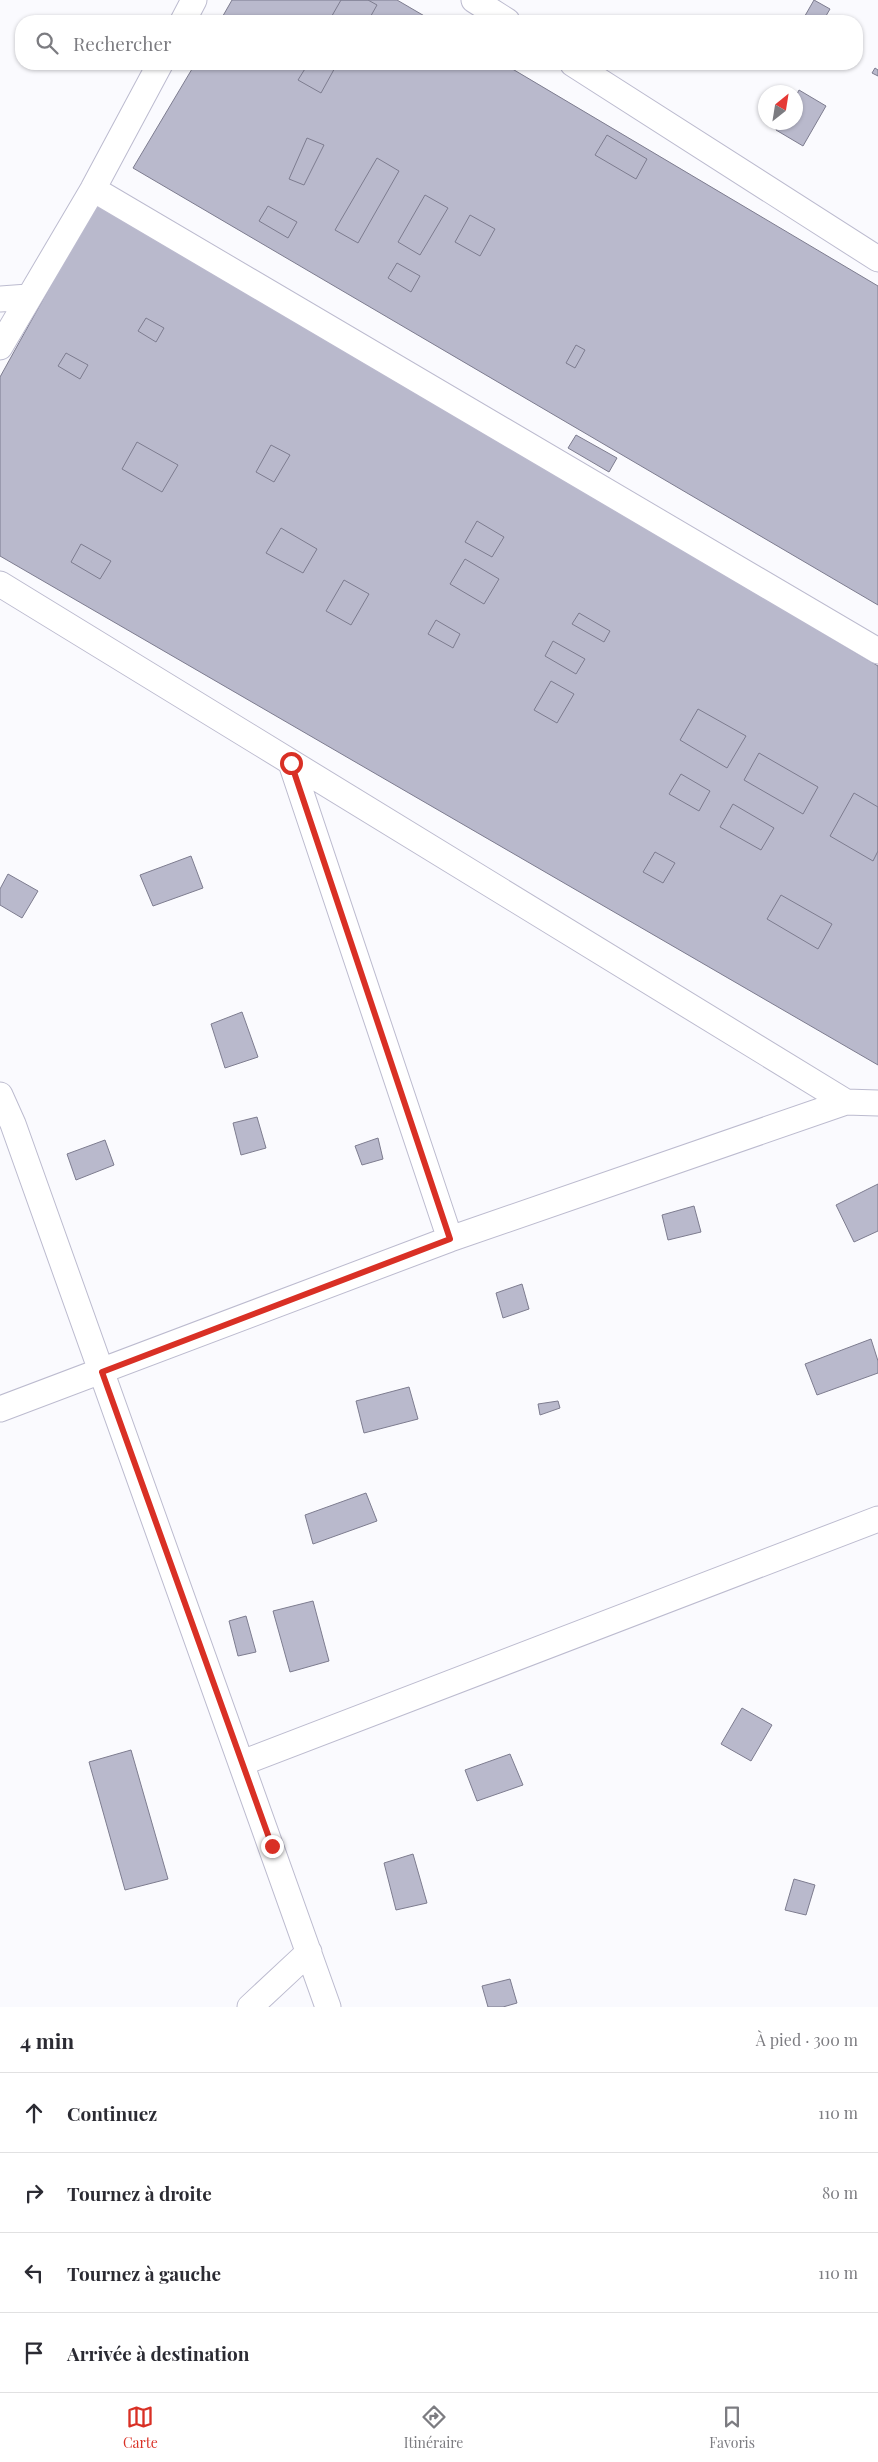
<!DOCTYPE html>
<html lang="fr">
<meta charset="utf-8">
<style>
body{margin:0;font-family:"Playfair Display",serif;background:#f2f2f3;color:#2b2b33}
.compass{position:absolute;left:758px;top:85px;width:45px;height:45px;border-radius:50%;background:#fff;box-shadow:0 1px 4px #0004;rotate:30deg}
.stop{position:absolute;width:15px;height:15px;margin:-11px;border:4px solid #d93025;border-radius:50%;background:#fff}
.stop.end{background:#d93025;border-color:#fff;box-shadow:0 1px 5px #0008}
.list{margin:0;padding:0;list-style:none}
h2{display:flex;justify-content:space-between;align-items:center;height:65px;margin:0;padding:0 20px;font-size:21px}
h2 small{font-size:16px;font-weight:400;color:#7c7c81}
.list li{display:grid;grid-template-columns:32px 1fr auto;gap:15px;align-items:center;box-sizing:border-box;height:80px;padding:0 20px;border-top:1px solid #e1e1e2}
.list b{display:block;font-size:19px;white-space:nowrap}
.list em{font-size:16px;font-style:normal;color:#7c7c81}
.icon{flex:none;width:28px;height:28px;fill:none;stroke:currentColor;stroke-width:2;stroke-linecap:round;stroke-linejoin:round}
.map{position:relative;flex:none;width:878px;height:2007px;overflow:hidden}
.search{position:absolute;background:#fff;box-shadow:0 1px 4px #0004;left:15px;right:15px;top:15px;height:55px;display:flex;align-items:center;gap:12px;box-sizing:border-box;padding:0 18px;border-radius:20px;color:#7c7c81;font-size:19px}
.sheet{height:385px;background:#fff}
nav{display:flex;justify-content:space-around;align-items:center;box-sizing:border-box;height:70px;border-top:1px solid #e1e1e2;background:#fff;font-size:14px;color:#7c7c81}
nav a{display:grid;justify-items:center;gap:2px}
nav .on{color:#d93025}
.map>svg:first-child{display:block}
.building{fill:#b9b9cc;stroke:#7d7c8f}
.lines{fill:none;stroke-linecap:round;stroke-linejoin:round}
.street-casing{stroke:#bcbbcf;stroke-width:27}
.street{stroke:#fff;stroke-width:25}
.route{stroke:#d93025;stroke-width:6}
</style>
<div class="map">
<svg width="878" height="2007" viewBox="0 0 878 2007">
<rect width="100%" height="100%" fill="#fafafe"/>
<path class="building" d="M232,0h165l36,21h-213z
M341,0h27l9,5 -9,16h-39z
M814,0l16,9 -7,12h-21z
M195,64h309l374,222v319l-745,-437z
M308,64h29l-16,29 -23,-13z
M875,68l3,2v6l-6,-3z
M799,90l27,16 -23,40 -27,-16 4,-8h16v-26z
M607,135l40,24 -11,20 -41,-24z
M307,138l17,7 -20,40 -15,-6z
M377,158l22,13 -41,72 -23,-13z
M425,195l23,13 -28,47 -22,-13z
M97,202l781,464v399l-878,-509v-179z
M268,206l29,16 -9,16 -29,-17z
M470,215l25,14 -15,27 -25,-14z
M397,263l23,13 -9,16 -23,-14z
M146,318l18,10 -8,14 -18,-11z
M576,345l9,5 -10,18 -9,-5z
M66,353l22,12 -8,14 -22,-13z
M576,435l41,23 -8,14 -41,-24z
M137,442l41,23 -16,27 -40,-23z
M271,445l19,10 -16,27 -18,-10z
M477,521l27,16 -12,20 -27,-15z
M281,528l36,21 -14,24 -37,-20z
M81,544l30,17 -11,18 -29,-17z
M465,559l34,20 -15,25 -34,-20z
M344,580l25,14 -18,31 -25,-14z
M579,613l31,18 -6,11 -32,-18z
M436,620l24,14 -7,14 -25,-14z
M553,641l32,18 -9,15 -31,-18z
M551,681l23,13 -17,29 -23,-13z
M698,709l48,27 -19,32 -47,-28z
M759,753l59,34 -15,27 -59,-34z
M681,774l29,17 -11,20 -30,-17z
M854,793l24,14v44l-5,10 -43,-25z
M733,804l41,24 -13,22 -41,-23z
M655,852l20,11 -12,20 -20,-11z
M191,856l12,32 -50,18 -13,-31z
M8,874l30,17 -16,27 -22,-13v-16z
M781,895l51,29 -14,25 -51,-30z
M242,1012l16,45 -33,11 -14,-44z
M257,1117l9,31 -25,7 -8,-32z
M378,1138l5,21 -21,6 -7,-19z
M105,1140l9,25 -38,15 -9,-26z
M878,1184v47l-24,11 -18,-37z
M694,1206l7,26 -33,8 -6,-25z
M522,1284l7,25 -26,9 -7,-25z
M871,1339l7,22v12l-61,22 -12,-31z
M409,1387l9,32 -54,14 -8,-32z
M558,1401l2,7 -20,7 -2,-11z
M366,1493l11,28 -64,23 -8,-29z
M313,1601l16,60 -39,11 -17,-61z
M246,1616l10,36 -18,4 -9,-35z
M742,1708l30,17 -21,36 -30,-17z
M131,1750l37,129 -43,11 -36,-128z
M510,1754l13,31 -46,16 -12,-31z
M413,1854l14,49 -31,7 -12,-47z
M794,1879l21,6 -9,30 -21,-5z
M510,1979l7,24 -14,4h-15l-6,-21z"/>
<g class="lines">
<defs>
<path id="street" d="M474,0l33,21
M183,21l11,-21
M573,64l305,195
M93,189l785,462
M0,299l28,-2
M0,347l93,-158 67,-125
M0,584l846,518
M291,763l159,476
M0,1095l13,29 315,883
M0,1409l450,-170 396,-137 32,1
M242,1763l636,-244
M250,2007l59,-55"/>
</defs>
<use href="#street" class="street-casing"/>
<use href="#street" class="street"/>
</g>
<g class="lines">
<path class="route" d="M272,1846l-170,-474 348,-133 -159,-476"/>
</g>
</svg>
<svg class="compass" viewBox="-18 -18 36 36"><path d="M0-13l5 13h-10z" fill="#e53935"/><path d="M0 13l5-13h-10z" fill="#7c7c81"/></svg>
<div class="stop" style="left:291px;top:763px"></div>
<div class="stop end" style="left:272px;top:1846px"></div>
<div class="search"><svg class="icon" aria-label="search" viewBox="0 0 24 24"><circle cx="10" cy="10" r="6"/><path d="M15 15l6 6"/></svg>Rechercher</div>
</div>
<section class="sheet">
<h2>4 min<small>À pied · 300 m</small></h2>
<ul class="list">
<li><svg class="icon" aria-label="ahead" viewBox="0 0 24 24"><path d="M12 20V5M6 11l6-6 6 6"/></svg><div><b>Continuez</b></div><em>110 m</em></li>
<li><svg class="icon" aria-label="right" viewBox="0 0 24 24"><path d="M7 20v-9h11M14 6l5 5-5 5"/></svg><div><b>Tournez à droite</b></div><em>80 m</em></li>
<li><svg class="icon" aria-label="left" viewBox="0 0 24 24"><path d="M17 20v-9H6M10 6l-5 5 5 5"/></svg><div><b>Tournez à gauche</b></div><em>110 m</em></li>
<li><svg class="icon" aria-label="arrive" viewBox="0 0 24 24"><path d="M6 21V4h12l-3 4 3 4H6"/></svg><div><b>Arrivée à destination</b></div></li>
</ul>
</section>
<nav>
<a class="on"><svg class="icon" aria-label="map" viewBox="0 0 24 24"><path d="M3 6l6-2 6 2 6-2v14l-6 2-6-2-6 2zM9 4v14M15 6v14"/></svg>Carte</a>
<a><svg class="icon" aria-label="directions" viewBox="0 0 24 24"><path d="M12 3l9 9-9 9-9-9zM9 14v-3h6M13 9l2 2-2 2"/></svg>Itinéraire</a>
<a><svg class="icon" aria-label="saved" viewBox="0 0 24 24"><path d="M7 4h10v16l-5-4-5 4z"/></svg>Favoris</a>
</nav>
